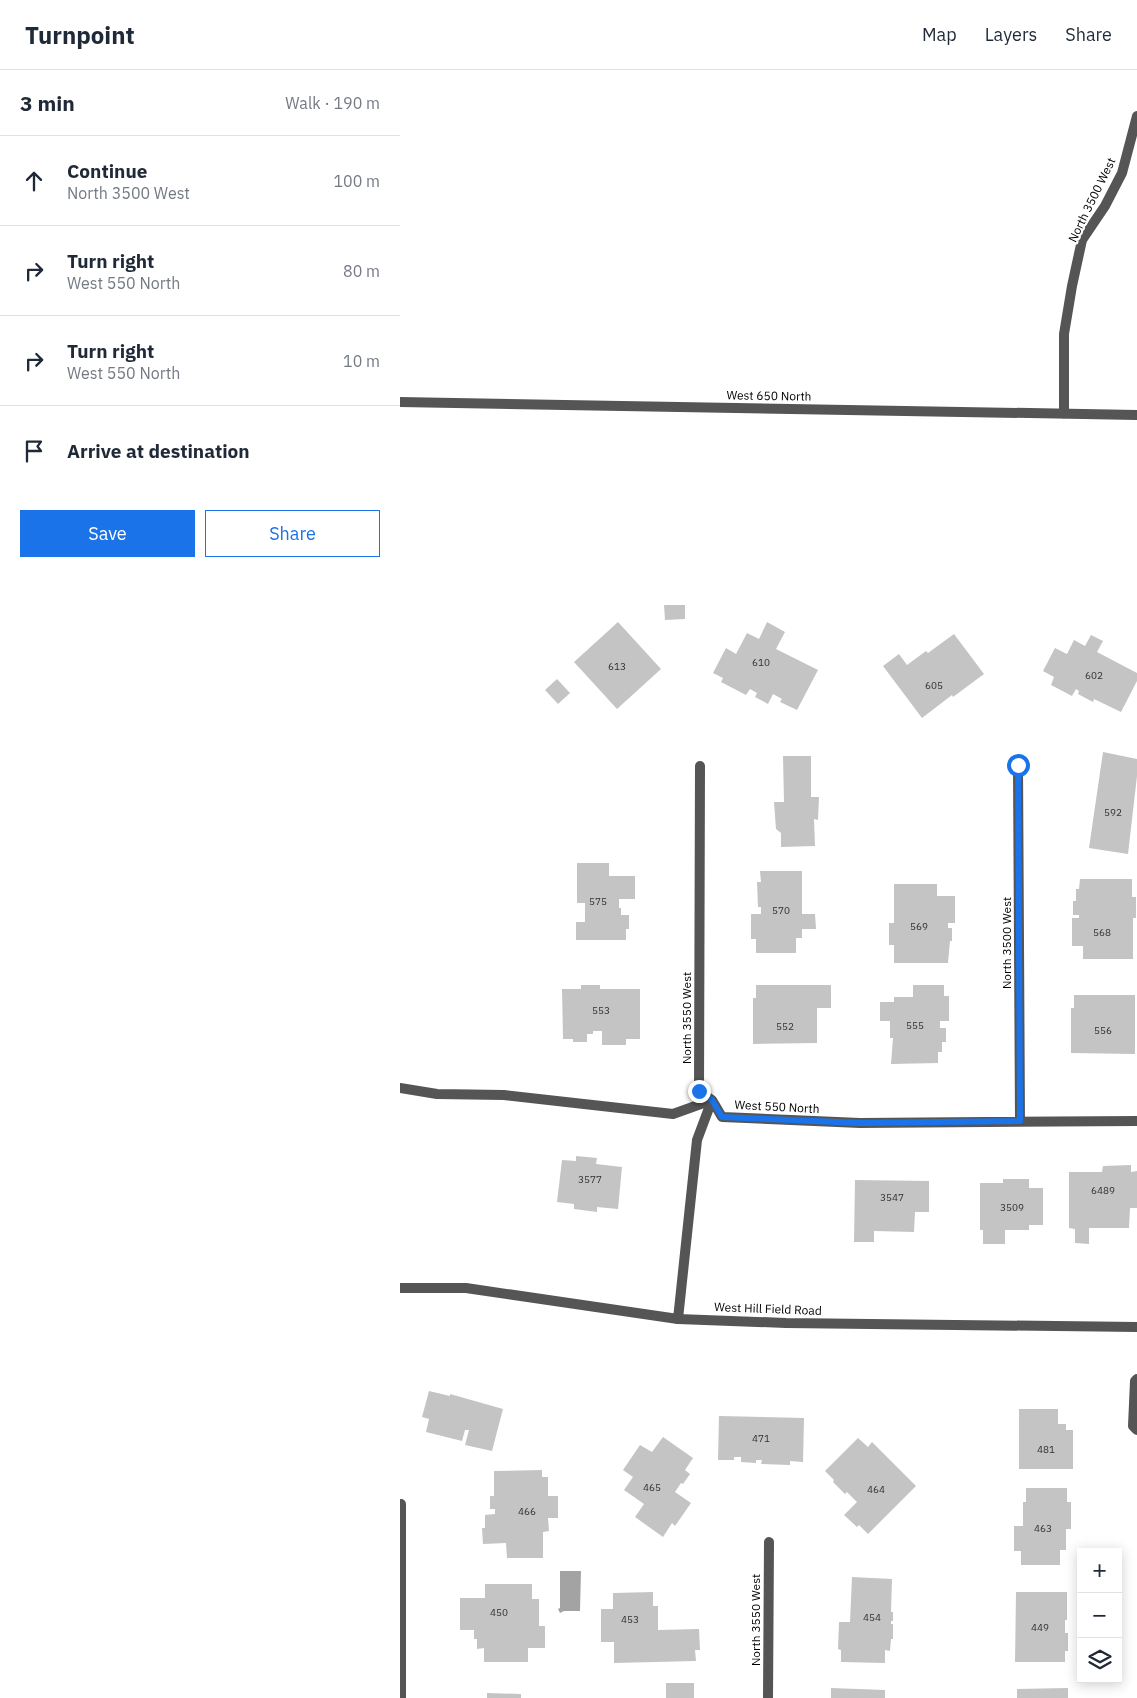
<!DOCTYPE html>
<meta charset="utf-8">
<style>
body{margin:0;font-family:"IBM Plex Sans",sans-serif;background:#f6f6f7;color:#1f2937}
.controls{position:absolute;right:15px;bottom:15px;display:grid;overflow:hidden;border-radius:0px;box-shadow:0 2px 12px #0003}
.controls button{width:45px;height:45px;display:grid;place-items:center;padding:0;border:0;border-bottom:1px solid #e0e1e3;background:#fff;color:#1f2937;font:25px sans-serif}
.stop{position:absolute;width:15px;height:15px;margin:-11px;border:4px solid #1a73e8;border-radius:50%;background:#fff}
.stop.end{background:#1a73e8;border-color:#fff;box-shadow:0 1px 5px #0008}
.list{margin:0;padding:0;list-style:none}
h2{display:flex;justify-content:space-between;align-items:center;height:65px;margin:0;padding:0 20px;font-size:21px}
h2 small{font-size:16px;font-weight:400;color:#747a83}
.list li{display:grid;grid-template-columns:32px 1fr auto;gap:15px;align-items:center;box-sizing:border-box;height:90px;padding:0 20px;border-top:1px solid #e0e1e3}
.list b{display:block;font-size:19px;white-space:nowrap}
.list p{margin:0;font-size:16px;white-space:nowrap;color:#747a83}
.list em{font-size:16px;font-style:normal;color:#747a83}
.actions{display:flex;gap:10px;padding:15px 20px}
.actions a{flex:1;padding:11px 0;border:1px solid #1a73e8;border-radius:0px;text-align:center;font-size:18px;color:#1a73e8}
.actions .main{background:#1a73e8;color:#fff}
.icon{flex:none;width:28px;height:28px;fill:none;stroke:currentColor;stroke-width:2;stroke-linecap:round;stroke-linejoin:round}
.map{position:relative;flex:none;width:737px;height:1628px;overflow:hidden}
header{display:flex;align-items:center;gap:30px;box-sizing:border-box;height:70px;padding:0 25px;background:#fff;border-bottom:1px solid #e0e1e3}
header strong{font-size:24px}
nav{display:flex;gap:28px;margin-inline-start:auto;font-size:18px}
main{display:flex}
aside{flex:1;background:#fff}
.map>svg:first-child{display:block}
.water{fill:#a3a3a3}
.building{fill:#c4c4c4}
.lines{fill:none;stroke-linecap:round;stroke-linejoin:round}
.minor{stroke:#555;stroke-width:10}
.tertiary{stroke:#555;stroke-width:10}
.route{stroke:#1a73e8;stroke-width:6}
.labels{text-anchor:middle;stroke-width:4.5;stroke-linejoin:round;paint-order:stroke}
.number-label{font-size:10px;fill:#313131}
.street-label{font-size:12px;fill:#000;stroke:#fff}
</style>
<header>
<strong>Turnpoint</strong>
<nav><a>Map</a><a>Layers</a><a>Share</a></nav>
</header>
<main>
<aside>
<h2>3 min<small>Walk · 190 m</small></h2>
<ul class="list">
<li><svg class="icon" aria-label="ahead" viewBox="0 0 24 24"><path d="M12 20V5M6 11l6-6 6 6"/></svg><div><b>Continue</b><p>North 3500 West</p></div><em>100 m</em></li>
<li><svg class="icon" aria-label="right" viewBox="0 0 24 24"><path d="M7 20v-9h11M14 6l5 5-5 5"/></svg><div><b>Turn right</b><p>West 550 North</p></div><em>80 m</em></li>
<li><svg class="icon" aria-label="right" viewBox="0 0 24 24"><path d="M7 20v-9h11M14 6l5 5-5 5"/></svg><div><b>Turn right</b><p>West 550 North</p></div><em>10 m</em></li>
<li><svg class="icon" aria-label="arrive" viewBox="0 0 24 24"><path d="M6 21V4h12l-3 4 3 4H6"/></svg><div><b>Arrive at destination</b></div></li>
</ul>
<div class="actions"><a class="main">Save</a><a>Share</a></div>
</aside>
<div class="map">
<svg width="737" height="1628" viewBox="0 0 737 1628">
<rect width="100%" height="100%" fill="#fff"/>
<path class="water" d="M160,1501h21l-1,40h-16l-4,2 -2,-4 2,-1z"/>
<path class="building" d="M264,535h21v14l-20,1z
M218,552l43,47 -44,40 -43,-47z
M367,552l18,10 -9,17 42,21 -21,40 -17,-8 2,-3 -9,-5 -5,10 -13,-7 2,-4 -7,-4 -4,6 -25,-13 2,-4 -10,-5 13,-25 10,6 11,-21 12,6z
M554,564l30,40 -31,23 -1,-2 -30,23 -39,-52 16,-12 8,11 19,-14 2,2z
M691,565l12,6 -6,11 40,21v8l-16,31 -27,-13 -1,3 -15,-8 1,-3 -3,-2 -4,7 -21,-11 3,-8 -11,-6 12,-23 12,6 7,-14 11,6z
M157,609l13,14 -12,11 -13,-14z
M703,682l34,7v17l-9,78 -39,-6z
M383,686h28v41h8l-1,23 -4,-1 1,27 -34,1v-14l-5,-4 -2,-27h10z
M177,793h32v13h26v23h-16v9h2v7h8v14h-3v11h-50v-18h9v-19h-8z
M360,801h42v43h13l1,15h-14v9h-6v15h-40v-14h-5v-25h10v-7h-3l-1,-25h4z
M680,809h52v18h4v21h-3v41h-50v-13h-11v-28h7v-3h-6v-14h3v-12h3z
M494,814h43v12h18v27h-7v5h4v13h-2l-2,22h-54v-18h-5v-22h5z
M181,915h19v4h40v50h-14v6h-24v-14h-9v3h-6v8h-14v-3h-10l-1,-50h19z
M356,915h75v23h-14v35l-64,1v-46h3z
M513,915h31v11h5v25h-9v7h6v14h-4v10h-4v11l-47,1 2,-26h-3v-17h-10v-19h14v-5h19z
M674,925h61v59l-64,-1v-45h3z
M176,1086l21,2 -1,6 26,3 -4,42 -21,-2v5l-23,-3v-5l-17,-2 5,-42 14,1z
M731,1095v7l6,-1v37h-7l-1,20h-40v16l-14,-1v-14l-6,-1v-56h33l1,-6z
M603,1109h26v9h14v37h-14v5h-24v14h-22v-14h-3v-47h23z
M455,1110l74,1v31h-14l-1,20 -40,-1v11h-20z
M29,1321l21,5v-2l53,15 -11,42 -27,-6 4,-15h-4l-3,11 -36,-9 3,-13 -7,-2z
M619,1339h39v15h8v6h7v39h-54z
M319,1346l85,2 -1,44 -13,-1v4l-29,-1 1,-4h-6v3l-15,-1v-5h-7v3h-16z
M263,1367l30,21 -8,12 5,4 -7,10 -2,-1 -6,9 16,11 -16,23 -3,-3 -9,14 -28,-20 9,-13 -20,-14 9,-13 -10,-7 17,-25 12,7z
M458,1368l10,9 4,-5 44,44 -48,48 -9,-9 -2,2 -13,-12 13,-13 -10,-10 -2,2 -12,-12 1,-2 -9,-9z
M142,1400v7h6v19h10v22h-10l1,13 -6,1v26h-36l-1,-15 -23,1 -1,-16h3v-13l10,-1v-5h-5v-13h4v-25z
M626,1418h41v14h4v27h-5v21h-6v15h-39v-14h-7v-25h9v-24h3z
M452,1507l40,2 -1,33h2v9h-2v3h2v15h-2l-1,12 -5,-1v13l-44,-1v-12l-3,-1 1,-27h11z
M85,1514h47v15h7v27h6v22h-17v14h-44v-14l-7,1v-10h-3v-9h-14v-32h25z
M253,1522v14h5v24l41,-1 1,21h-5l1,11 -82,2v-21h-13v-33h12v-16z
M616,1522h51v28h-2v13h3v18h-3v11h-50z
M266,1613h28v15h-28z
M431,1618l54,2v8h-54z
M668,1618v10h-51v-9z
M87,1623l34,1v4h-34z"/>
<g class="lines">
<path class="minor" d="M0,332l737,13
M664,344v-80l8,-48 10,-46 23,-34 17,-33 15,-57
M618,695l2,356
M0,1018l37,6 67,1 169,19 39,-14 10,17 138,6 277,-2
M278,1249l19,-179 15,-40 -13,-9 1,-325
M737,1309l-2,2 -2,45 4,4
M1,1434v194
M368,1628l1,-156"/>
<path class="tertiary" d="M0,1218h66l212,31 108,4 351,4"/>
</g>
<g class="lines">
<path class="route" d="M299,1021l13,9 10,17 138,6 160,-2 -2,-356"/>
</g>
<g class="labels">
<g class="number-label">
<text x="361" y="596">610</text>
<text x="217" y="600">613</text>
<text x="694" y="609">602</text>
<text x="534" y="619">605</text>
<text x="713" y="746">592</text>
<text x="198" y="835">575</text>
<text x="381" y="844">570</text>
<text x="519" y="860">569</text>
<text x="702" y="866">568</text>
<text x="201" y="944">553</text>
<text x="515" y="959">555</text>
<text x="385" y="960">552</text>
<text x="703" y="964">556</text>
<text x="190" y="1113">3577</text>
<text x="703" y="1124">6489</text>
<text x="492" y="1131">3547</text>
<text x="612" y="1141">3509</text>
<text x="361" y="1372">471</text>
<text x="646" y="1383">481</text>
<text x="252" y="1421">465</text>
<text x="476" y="1423">464</text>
<text x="127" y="1445">466</text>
<text x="643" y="1462">463</text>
<text x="99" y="1546">450</text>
<text x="472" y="1551">454</text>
<text x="230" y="1553">453</text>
<text x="640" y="1561">449</text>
</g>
<g class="street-label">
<text transform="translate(692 130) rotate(-64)" y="4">North 3500 West</text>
<text transform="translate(369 326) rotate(1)" y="4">West 650 North</text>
<text transform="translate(607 873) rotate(-90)" y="4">North 3500 West</text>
<text transform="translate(287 948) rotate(-90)" y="4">North 3550 West</text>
<text transform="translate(377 1037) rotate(3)" y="4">West 550 North</text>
<text transform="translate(368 1239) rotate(2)" y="4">West Hill Field Road</text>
<text transform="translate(356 1550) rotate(-90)" y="4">North 3550 West</text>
</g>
</g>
</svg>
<div class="controls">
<button>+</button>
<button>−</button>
<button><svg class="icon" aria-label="layers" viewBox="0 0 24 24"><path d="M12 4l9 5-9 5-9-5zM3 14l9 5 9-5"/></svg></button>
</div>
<div class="stop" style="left:618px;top:695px"></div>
<div class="stop end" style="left:299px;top:1021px"></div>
</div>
</main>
